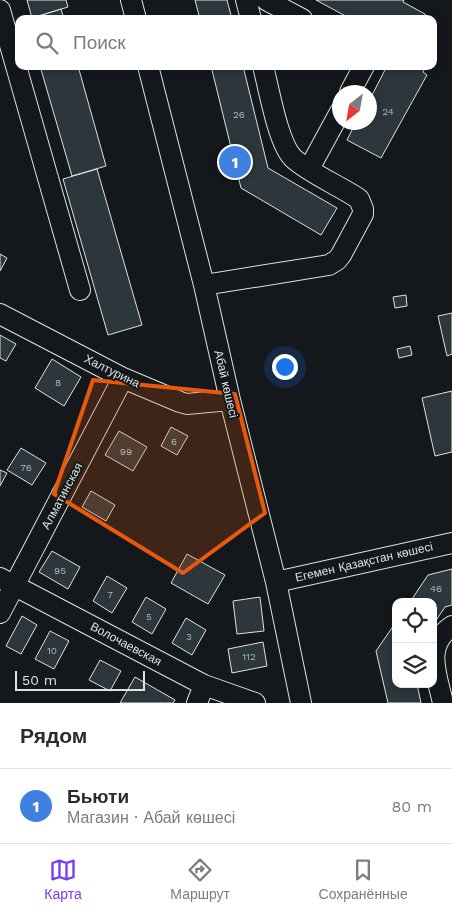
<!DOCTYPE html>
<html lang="ru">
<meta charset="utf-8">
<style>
body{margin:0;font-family:"Work Sans",sans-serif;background:#f2f2f3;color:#2b2b33}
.controls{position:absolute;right:15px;bottom:15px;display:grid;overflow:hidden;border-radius:10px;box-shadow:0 2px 8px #0003}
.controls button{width:45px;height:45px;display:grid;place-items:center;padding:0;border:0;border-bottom:1px solid #e1e1e2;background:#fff;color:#2b2b33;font:25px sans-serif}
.compass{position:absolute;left:332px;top:85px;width:45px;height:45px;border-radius:50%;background:#fff;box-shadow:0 2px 8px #0003;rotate:211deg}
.scale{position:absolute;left:15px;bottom:12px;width:130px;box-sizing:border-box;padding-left:5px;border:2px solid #d8e6dc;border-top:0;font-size:14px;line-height:18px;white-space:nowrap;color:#d8e6dc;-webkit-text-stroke:4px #14181c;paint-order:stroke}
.you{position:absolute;left:284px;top:366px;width:18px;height:18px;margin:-12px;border:4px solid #fff;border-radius:50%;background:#1a73e8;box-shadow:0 0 0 8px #1a73e833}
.badge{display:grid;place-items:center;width:32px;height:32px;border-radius:50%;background:#7c3aed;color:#fff;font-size:16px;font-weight:700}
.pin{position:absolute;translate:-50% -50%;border:2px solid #fff;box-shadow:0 1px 5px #0006}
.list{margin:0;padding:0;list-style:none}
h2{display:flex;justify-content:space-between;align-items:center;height:65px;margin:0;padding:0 20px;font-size:21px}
h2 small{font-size:16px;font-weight:400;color:#7c7c81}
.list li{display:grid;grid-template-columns:32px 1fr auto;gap:15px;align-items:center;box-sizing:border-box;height:75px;padding:0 20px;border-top:1px solid #e1e1e2}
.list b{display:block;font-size:19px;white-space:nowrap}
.list p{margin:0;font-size:16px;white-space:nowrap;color:#7c7c81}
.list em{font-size:16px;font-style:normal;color:#7c7c81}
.icon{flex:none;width:28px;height:28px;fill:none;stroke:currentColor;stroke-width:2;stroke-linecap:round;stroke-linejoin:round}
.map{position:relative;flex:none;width:452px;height:703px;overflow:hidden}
.search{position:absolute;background:#fff;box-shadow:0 2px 8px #0003;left:15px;right:15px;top:15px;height:55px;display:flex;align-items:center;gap:12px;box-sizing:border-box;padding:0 18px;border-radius:10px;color:#7c7c81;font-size:19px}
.sheet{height:140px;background:#fff}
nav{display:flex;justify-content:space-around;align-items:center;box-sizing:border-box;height:70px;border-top:1px solid #e1e1e2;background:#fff;font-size:14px;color:#7c7c81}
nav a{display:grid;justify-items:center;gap:2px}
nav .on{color:#7c3aed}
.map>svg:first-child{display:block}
.building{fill:#2c363c;stroke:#d8e6dc}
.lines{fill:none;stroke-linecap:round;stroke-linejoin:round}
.minor-casing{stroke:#d8e6dc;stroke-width:22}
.minor{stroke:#14181c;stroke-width:20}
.marked{fill:#e8590c;fill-opacity:0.2;stroke:#e8590c;stroke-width:4;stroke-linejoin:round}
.labels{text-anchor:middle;stroke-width:4;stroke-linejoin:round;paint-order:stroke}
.number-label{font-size:10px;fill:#adbab4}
.street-label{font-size:12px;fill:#d8e6dc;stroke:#14181c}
</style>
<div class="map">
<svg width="452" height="703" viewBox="0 0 452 703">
<rect width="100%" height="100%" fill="#14181c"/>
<path class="building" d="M27,0h39l2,7 -36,11z
M195,0h32l5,19h-32z
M316,0h88l-1,2 22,12 1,5h-75z
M61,9l3,10h-36l4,-1z
M40,66h38l28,100 -34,10z
M211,66h32l25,102 69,40 -16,27 -80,-47z
M387,66h39l-3,6 4,3 -46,83 -34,-18 9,-18h14v-23z
M97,169l45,156 -34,10 -45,-156z
M0,254l7,4 -7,13z
M406,295l1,11 -12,2 -2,-11z
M452,313v41l-5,2 -9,-40z
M0,335l16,9 -10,17 -6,-3z
M410,346l2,9 -13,3 -2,-9z
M52,359l29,18 -17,29 -29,-18z
M452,391v61l-17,4 -13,-58z
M171,427l17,9 -11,19 -16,-9z
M119,431l28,16 -14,24 -28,-16z
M21,448l25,15 -14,22 -25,-15z
M0,470l7,3 -7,13z
M91,491l24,14 -9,16 -24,-14z
M52,551l28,16 -12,22 -29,-17z
M187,554l38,21 -17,29 -37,-21z
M452,569v36l-7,2 -12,18v-23h-23l18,-27z
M107,576l20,12 -15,25 -19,-12z
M146,597l20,12 -14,25 -20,-12z
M260,597l4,34 -27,3 -4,-33z
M22,616l15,9 -16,29 -15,-8z
M186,618l20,12 -14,25 -20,-12z
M396,622v62h21l4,19h-33l-12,-52z
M50,631l19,10 -15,28 -19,-10z
M263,642l4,24 -35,7 -4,-24z
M100,660l21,11 -11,20 -21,-11z
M135,677l40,23 -2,3h-53z"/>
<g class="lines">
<defs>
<path id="minor" d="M131,0l5,19
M246,0l5,19
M266,0l36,19
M0,10l80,280
M148,66l56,219 26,115 46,182 25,121
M350,92l14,-26
M309,169l31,-57
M204,285l125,-20 8,-5 4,-5 22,-41v-5l-4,-10c-19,-13 -50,-26 -66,-41 -15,-15 -24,-69 -30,-92
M0,314l123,64 57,24 7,2 43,-4
M0,578l204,107 51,18
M276,582l176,-39
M0,613l123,-235
M197,703l7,-18
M443,703c-6,-28 -20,-57 9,-77"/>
</defs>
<use href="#minor" class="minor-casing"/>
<use href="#minor" class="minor"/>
</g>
<path class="marked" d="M93,380l142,14 30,119 -82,60 -129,-79z"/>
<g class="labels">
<g class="number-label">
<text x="388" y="115">24</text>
<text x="239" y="118">26</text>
<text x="58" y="386">8</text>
<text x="174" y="445">6</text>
<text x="126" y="455">99</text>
<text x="26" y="471">76</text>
<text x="60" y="574">95</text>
<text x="436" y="592">46</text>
<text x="110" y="598">7</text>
<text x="149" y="620">5</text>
<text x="189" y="640">3</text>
<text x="52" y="654">10</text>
<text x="249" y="660">112</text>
</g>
<g class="street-label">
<text transform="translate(112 371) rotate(26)" y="4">Халтурина</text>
<text transform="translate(226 384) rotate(77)" y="4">Абай көшесі</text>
<text transform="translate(62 496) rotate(-62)" y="4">Алматинская</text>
<text transform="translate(364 562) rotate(-13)" y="4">Егемен Қазақстан көшесі</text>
<text transform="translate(126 644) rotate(28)" y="4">Волочаевская</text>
</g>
</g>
</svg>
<div class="controls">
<button><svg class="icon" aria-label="locate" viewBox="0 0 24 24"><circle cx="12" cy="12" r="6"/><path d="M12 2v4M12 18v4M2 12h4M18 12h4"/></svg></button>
<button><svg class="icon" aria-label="layers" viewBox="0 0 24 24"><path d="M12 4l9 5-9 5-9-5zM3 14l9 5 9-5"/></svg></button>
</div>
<svg class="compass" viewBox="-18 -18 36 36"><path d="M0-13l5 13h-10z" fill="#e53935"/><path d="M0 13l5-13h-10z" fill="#7c7c81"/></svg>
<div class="scale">50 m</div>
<div class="you"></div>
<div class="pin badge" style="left:235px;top:162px;background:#3f7fe0">1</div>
<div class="search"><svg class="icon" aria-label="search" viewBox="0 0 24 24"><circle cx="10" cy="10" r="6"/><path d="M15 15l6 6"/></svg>Поиск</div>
</div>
<section class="sheet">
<h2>Рядом<small></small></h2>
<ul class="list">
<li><span class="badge" style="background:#3f7fe0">1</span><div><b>Бьюти</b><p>Магазин · Абай көшесі</p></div><em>80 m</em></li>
</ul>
</section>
<nav>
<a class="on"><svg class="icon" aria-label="map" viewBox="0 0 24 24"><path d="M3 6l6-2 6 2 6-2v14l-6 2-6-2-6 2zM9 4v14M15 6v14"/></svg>Карта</a>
<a><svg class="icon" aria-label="directions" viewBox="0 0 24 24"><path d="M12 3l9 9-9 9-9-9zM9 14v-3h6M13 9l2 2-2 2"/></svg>Маршрут</a>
<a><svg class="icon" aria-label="saved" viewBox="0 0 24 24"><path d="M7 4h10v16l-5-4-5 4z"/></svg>Сохранённые</a>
</nav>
